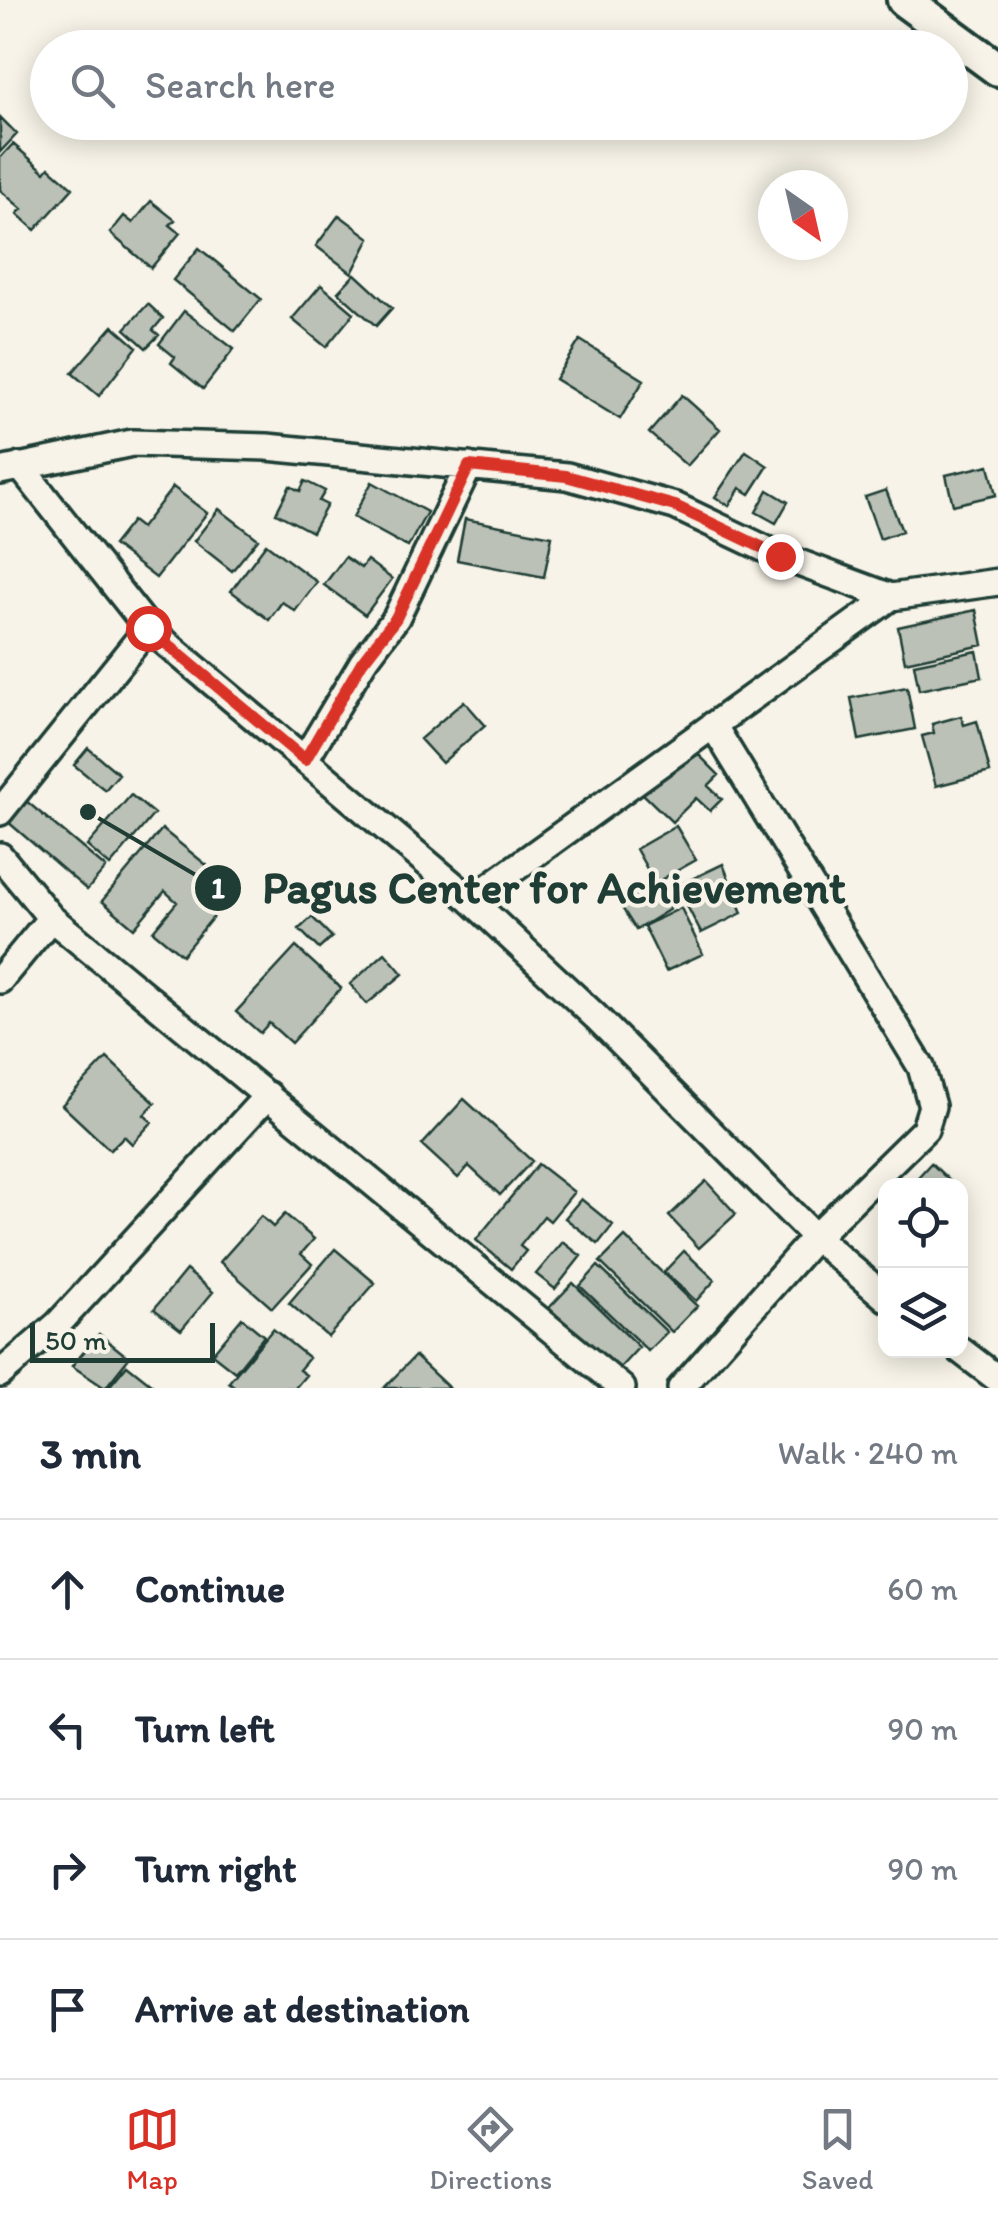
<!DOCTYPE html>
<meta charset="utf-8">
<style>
body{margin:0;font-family:Itim,sans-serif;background:#f6f6f7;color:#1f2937}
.controls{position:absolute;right:30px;bottom:30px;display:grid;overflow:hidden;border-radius:20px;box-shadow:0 5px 25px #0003}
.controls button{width:90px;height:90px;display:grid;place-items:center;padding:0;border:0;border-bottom:2px solid #e0e1e3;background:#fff;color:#1f2937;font:50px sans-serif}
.compass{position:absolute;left:758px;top:170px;width:90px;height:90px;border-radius:50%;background:#fff;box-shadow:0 5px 25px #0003;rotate:146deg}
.scale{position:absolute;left:30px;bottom:25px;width:185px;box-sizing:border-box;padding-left:10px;border:5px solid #1f3d34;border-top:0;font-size:28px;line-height:35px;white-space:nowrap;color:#1f3d34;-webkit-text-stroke:8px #f7f3e8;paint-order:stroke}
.stop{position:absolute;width:30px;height:30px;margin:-22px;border:8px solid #d93025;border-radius:50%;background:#fff}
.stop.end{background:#d93025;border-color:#fff;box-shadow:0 2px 10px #0008}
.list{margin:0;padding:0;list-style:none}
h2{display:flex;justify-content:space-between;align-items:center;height:130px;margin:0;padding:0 40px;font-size:42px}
h2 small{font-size:32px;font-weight:400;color:#747a83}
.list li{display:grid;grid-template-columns:65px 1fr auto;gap:30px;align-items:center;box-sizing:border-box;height:140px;padding:0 40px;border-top:2px solid #e0e1e3}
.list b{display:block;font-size:38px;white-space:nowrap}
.list em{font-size:32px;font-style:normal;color:#747a83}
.icon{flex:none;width:55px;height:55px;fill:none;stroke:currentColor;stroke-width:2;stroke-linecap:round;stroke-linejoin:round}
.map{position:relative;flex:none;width:998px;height:1388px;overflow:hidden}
.search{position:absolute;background:#fff;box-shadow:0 5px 25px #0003;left:30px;right:30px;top:30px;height:110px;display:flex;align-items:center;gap:25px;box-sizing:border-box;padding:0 35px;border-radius:55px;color:#747a83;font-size:38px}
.sheet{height:690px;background:#fff}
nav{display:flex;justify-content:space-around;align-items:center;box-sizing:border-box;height:140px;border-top:2px solid #e0e1e3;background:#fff;font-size:28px;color:#747a83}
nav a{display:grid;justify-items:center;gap:5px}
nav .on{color:#d93025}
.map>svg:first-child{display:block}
.building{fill:#bbc1b6;stroke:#1f3d34;stroke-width:2.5}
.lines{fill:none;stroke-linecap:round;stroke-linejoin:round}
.minor-casing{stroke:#1f3d34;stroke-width:32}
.major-casing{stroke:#1f3d34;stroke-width:40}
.minor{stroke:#f7f3e8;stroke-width:25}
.major{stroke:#f7f3e8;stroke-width:32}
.route{stroke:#d93025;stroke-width:12}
.leader{fill:none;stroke:#1f3d34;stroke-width:4}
.callout-dot{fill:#1f3d34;stroke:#f7f3e8;stroke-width:4}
.mark-label{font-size:30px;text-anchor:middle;font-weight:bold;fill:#fff}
.callout-label{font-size:45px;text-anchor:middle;font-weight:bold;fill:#1f3d34;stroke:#f7f3e8;stroke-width:8;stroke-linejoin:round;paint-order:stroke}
</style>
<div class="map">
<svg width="998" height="1388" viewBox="0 0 998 1388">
<rect width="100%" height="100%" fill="#f7f3e8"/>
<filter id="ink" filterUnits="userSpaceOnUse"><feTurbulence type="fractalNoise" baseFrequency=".01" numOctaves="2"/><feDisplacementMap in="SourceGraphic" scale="20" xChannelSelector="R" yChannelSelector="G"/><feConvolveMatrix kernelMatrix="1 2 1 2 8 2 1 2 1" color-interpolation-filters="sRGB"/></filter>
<g filter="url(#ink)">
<path class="building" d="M0,117l17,17 -17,18z
M13,144l32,28 4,-5 24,21 -38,42 -18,-16 5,-5 -22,-19v-32z
M151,201l24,19 -5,5 10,8 -29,35 -41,-35 14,-17 9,7z
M339,215l31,23 -18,35 -36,-27z
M199,248l62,51 -26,32 -62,-51z
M355,274l37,34 -16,18 -38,-34z
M321,285l33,28 -28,34 -34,-28z
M148,304l15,14 -10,12 6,5 -13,13 -21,-19z
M184,311l50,38 -31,40 -32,-26 4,-6 -16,-13z
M113,326l24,21 -38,49 -27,-23z
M580,340l64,40 -24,39 -65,-40z
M682,395l38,34 -33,37 -38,-33z
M746,451l22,15 -18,28 -10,-6 -11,18 -14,-9z
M989,465l7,30 -43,10 -7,-30z
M305,481l20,10 -6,10 8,4 -15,27 -36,-19 14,-27 10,5z
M372,482l55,30 -19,35 -55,-30z
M173,487l34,26 -51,65 -43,-33 19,-24 9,7z
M768,490l20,12 -12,21 -20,-11z
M886,490l16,41 -22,8 -15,-42z
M219,509l39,30 -26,32 -38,-30z
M465,519l87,17 -8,41 -87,-17z
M266,544l51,38 -22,29 -13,-9 -13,18 -38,-29z
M345,557l16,11 6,-8 25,19 -27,36 -41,-30z
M976,610l7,35 -78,17 -7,-35z
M977,651l5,26 -63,13 -5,-26z
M907,687l8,42 -56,11 -8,-42z
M464,701l21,24 -43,38 -22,-24z
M961,716l3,9 13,-4 13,51 -54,14 -14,-50 12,-3 -2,-9z
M690,746l29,29 -11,11 14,13 -12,12 -14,-13 -24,24 -30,-29z
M88,748l31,26 -14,16 -31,-25z
M131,795l23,19 -44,52 -23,-20z
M25,800l81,68 -19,22 -80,-69z
M676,826l20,34 -41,23 -19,-34z
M162,829l74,60 -54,66 -29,-24 24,-29 -12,-11 -31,37 -32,-27z
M723,864l19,49 -41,20 -24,-47z
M653,881l17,28 -34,21 -17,-27z
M681,908l22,46 -37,17 -22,-45z
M312,917l20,20 -13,12 -20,-20z
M296,947l45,41 -50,55 -22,-20 -9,10 -24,-21z
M385,953l18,21 -36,30 -17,-20z
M107,1058l48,45 -11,12 8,7 -20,22 -8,-8 -14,14 -48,-45z
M464,1099l68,62 -32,34 -31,-29 -11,12 -36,-33z
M931,1163l24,23h-45z
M538,1164l36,28 -24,29 -6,-5 -24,30 6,5 -15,18 -35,-29z
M706,1181l30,33 -37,34 -30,-32z
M581,1199l32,26 -15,19 -33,-26z
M285,1214l29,25 -13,15 11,10 -40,44 -52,-46 41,-46 12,11z
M625,1237l72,69 -25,26 -72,-70z
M563,1242l18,14 -26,33 -19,-15z
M335,1249l40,34 -47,54 -39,-34z
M684,1251l31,29 -19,21 -32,-29z
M598,1266l69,66 -19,19 -68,-65z
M186,1270l27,22 -32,38 -27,-21z
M573,1283l66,64 -23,25 -67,-64z
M242,1318l22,18 -29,36 -23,-18z
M273,1329l36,29 -10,12 7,5 -11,13h-59l-7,-6z
M99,1334l30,24 -24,30 -33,-22z
M415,1356l34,32h-65z
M127,1365l29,23h-48z"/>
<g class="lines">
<defs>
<path id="minor" d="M20,466l128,162 323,272 125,117 219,220 71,61
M0,471l132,-28 135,4 300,29 108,30 105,50 111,41 107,-15
M305,759l58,-97 33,-44 73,-152
M0,812l148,-184
M0,856l51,62 -51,62
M471,900l420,-303
M51,918l571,470
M960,1350l38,29
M0,1374l58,-50 210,-229
M681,1388l134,-151 110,-108 7,-23 -11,-39 -208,-342"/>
<path id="major" d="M904,0l94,69"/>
</defs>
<use href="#minor" class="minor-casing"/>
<use href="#major" class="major-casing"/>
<use href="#minor" class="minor"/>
<use href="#major" class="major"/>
</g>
</g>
<g class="lines" filter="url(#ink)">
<path class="route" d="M148,628l157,132 57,-98 34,-44 73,-152 97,10 109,30 105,50"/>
</g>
<path class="leader" d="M88 812L218 888"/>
<g class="callout-dot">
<circle cx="88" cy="812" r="10"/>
<circle cx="218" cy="888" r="25"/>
</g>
<g class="mark-label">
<text x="218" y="898">1</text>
</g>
<g class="callout-label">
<text x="554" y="903">Pagus Center for Achievement</text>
</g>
</svg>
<div class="controls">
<button><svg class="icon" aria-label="locate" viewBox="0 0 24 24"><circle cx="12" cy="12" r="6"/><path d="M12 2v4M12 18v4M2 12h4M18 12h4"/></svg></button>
<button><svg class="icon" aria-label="layers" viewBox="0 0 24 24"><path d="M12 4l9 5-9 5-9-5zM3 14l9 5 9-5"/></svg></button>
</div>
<svg class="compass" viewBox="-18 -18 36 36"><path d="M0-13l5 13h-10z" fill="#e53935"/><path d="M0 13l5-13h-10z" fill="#747a83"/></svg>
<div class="scale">50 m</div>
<div class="stop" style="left:148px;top:628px"></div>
<div class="stop end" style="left:780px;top:556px"></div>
<div class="search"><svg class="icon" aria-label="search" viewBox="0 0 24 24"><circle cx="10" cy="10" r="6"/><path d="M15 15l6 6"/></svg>Search here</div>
</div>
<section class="sheet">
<h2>3 min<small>Walk · 240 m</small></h2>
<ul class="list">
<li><svg class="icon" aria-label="ahead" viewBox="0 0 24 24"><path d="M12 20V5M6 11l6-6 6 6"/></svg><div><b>Continue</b></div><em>60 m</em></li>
<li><svg class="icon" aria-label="left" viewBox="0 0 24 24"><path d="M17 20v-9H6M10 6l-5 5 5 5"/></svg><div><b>Turn left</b></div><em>90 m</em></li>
<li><svg class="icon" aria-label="right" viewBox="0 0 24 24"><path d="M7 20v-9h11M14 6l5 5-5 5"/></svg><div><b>Turn right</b></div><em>90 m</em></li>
<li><svg class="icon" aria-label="arrive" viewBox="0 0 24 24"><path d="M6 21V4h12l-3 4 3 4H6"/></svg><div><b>Arrive at destination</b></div></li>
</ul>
</section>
<nav>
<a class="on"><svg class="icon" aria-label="map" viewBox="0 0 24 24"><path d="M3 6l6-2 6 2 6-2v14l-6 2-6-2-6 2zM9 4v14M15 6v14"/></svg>Map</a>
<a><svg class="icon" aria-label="directions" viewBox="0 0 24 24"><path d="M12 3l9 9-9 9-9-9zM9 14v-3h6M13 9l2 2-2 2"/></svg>Directions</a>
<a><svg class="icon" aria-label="saved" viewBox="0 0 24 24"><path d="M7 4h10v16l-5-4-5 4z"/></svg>Saved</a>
</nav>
